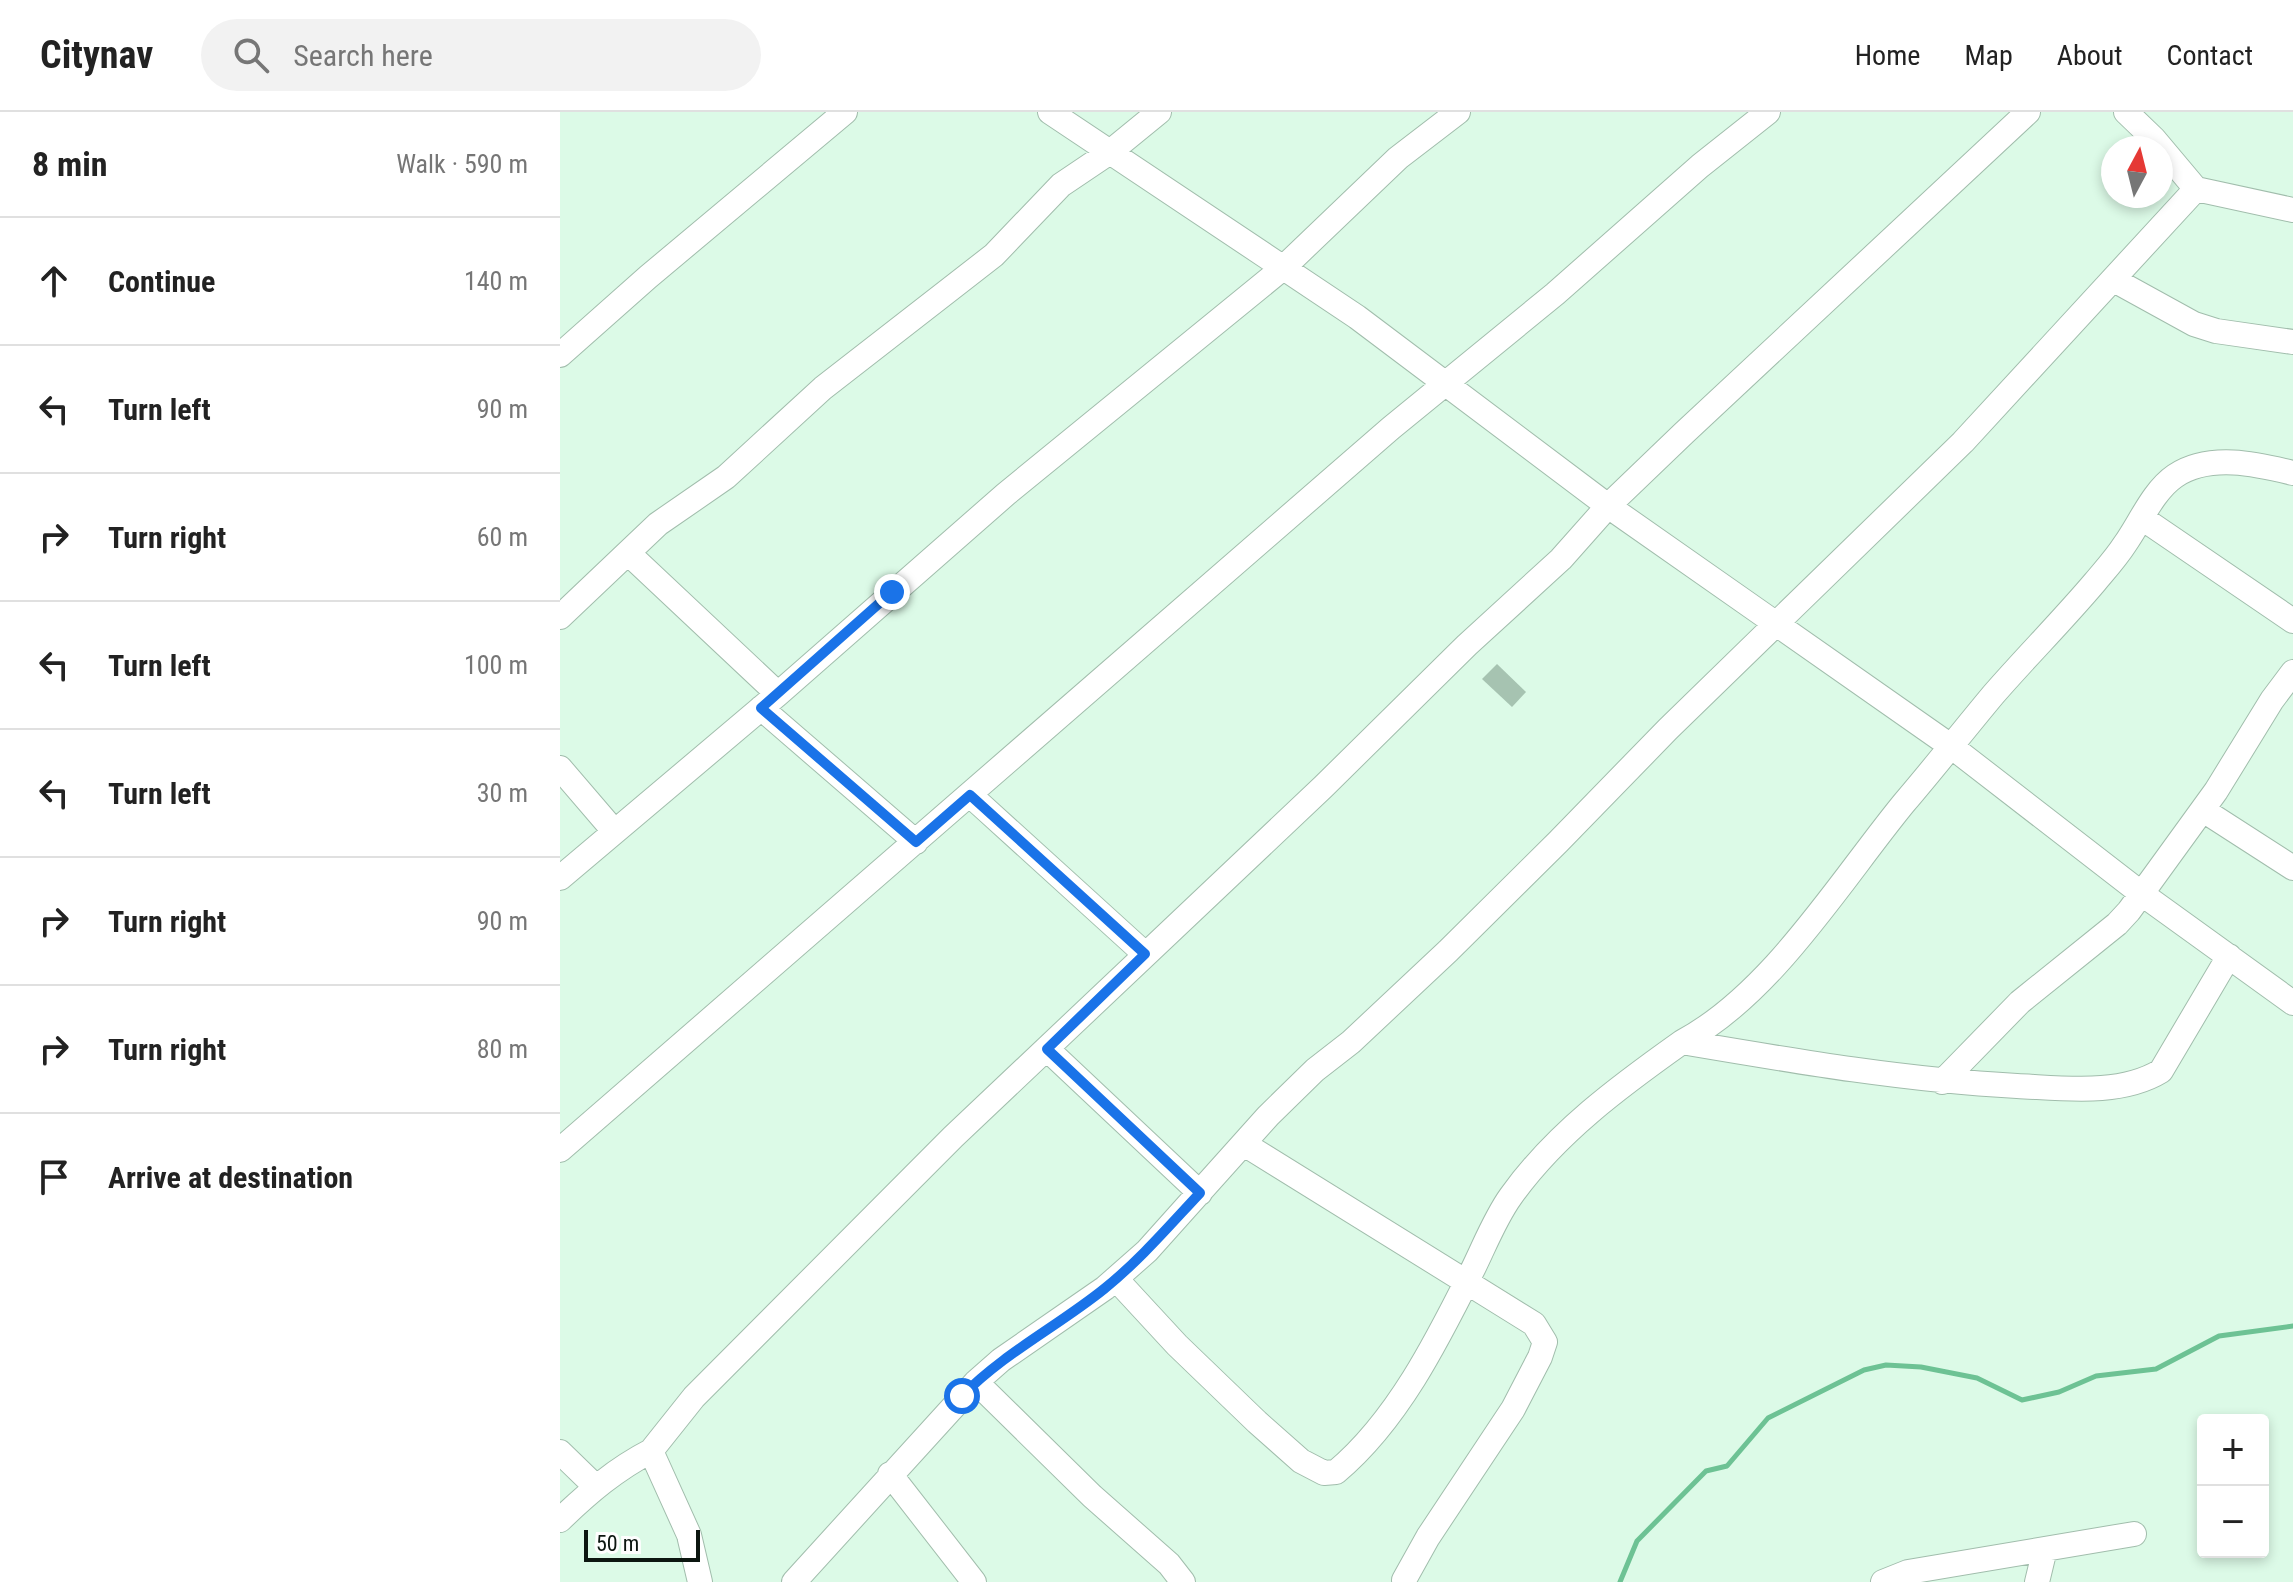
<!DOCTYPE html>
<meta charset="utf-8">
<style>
body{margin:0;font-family:"Roboto Condensed",sans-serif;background:#f2f2f2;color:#222}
.controls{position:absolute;right:24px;bottom:24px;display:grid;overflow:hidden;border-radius:8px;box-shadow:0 4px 12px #0003}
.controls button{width:72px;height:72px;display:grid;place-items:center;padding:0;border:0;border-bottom:2px solid #e0e0e0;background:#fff;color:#222;font:40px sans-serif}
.compass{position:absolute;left:1541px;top:24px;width:72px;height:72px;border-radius:50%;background:#fff;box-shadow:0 4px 12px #0003;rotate:7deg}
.scale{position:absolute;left:24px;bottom:20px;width:116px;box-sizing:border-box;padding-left:8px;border:4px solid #0c1610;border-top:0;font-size:22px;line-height:28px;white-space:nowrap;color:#0c1610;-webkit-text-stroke:6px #fefefe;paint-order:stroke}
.stop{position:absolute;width:24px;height:24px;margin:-18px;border:6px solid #1a73e8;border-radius:50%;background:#fff}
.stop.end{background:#1a73e8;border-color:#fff;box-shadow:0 2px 8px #0008}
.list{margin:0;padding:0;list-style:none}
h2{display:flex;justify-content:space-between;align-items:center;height:104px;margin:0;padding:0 32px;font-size:34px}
h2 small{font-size:26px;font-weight:400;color:#767676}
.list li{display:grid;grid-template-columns:52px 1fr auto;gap:24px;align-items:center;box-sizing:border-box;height:128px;padding:0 32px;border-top:2px solid #e0e0e0}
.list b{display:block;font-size:30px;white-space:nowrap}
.list em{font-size:26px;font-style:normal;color:#767676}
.icon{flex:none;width:44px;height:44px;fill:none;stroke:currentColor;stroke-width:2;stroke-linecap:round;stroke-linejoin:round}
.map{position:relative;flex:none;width:1733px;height:1470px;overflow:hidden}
header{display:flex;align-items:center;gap:48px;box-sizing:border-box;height:112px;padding:0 40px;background:#fff;border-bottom:2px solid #e0e0e0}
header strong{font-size:38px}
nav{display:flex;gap:44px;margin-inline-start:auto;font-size:28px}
.search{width:560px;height:72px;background:#f2f2f2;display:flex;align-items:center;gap:20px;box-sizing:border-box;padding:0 28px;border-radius:44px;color:#767676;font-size:30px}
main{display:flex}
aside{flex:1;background:#fff}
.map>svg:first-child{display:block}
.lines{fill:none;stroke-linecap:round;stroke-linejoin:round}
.stream{stroke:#6dc294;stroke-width:5}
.building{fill:#a6c3b1}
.minor-casing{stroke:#a1bdac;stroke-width:26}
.minor{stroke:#fff;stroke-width:24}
.route{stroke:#1a73e8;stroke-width:10}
</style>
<header>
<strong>Citynav</strong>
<div class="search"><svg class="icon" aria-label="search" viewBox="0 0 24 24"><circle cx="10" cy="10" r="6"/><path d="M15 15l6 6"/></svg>Search here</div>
<nav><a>Home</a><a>Map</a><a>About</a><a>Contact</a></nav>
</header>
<main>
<aside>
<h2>8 min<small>Walk · 590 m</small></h2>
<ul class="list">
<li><svg class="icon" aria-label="ahead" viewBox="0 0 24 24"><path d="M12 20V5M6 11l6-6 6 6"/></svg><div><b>Continue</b></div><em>140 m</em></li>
<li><svg class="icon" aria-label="left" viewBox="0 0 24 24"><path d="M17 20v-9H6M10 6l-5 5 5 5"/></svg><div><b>Turn left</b></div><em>90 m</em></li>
<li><svg class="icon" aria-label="right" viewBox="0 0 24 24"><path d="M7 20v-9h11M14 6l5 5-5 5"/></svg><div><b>Turn right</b></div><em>60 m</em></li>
<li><svg class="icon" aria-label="left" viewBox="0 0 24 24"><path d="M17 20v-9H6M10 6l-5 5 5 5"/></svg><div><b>Turn left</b></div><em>100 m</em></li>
<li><svg class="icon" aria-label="left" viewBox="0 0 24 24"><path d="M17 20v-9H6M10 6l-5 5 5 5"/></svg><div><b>Turn left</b></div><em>30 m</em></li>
<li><svg class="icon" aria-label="right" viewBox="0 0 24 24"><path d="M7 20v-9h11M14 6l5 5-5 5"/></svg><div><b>Turn right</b></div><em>90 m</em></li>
<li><svg class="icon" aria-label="right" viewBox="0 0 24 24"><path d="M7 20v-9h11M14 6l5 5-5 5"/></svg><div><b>Turn right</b></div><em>80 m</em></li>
<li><svg class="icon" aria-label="arrive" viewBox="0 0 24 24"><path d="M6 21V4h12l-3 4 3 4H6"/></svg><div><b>Arrive at destination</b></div></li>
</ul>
</aside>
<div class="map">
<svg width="1733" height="1470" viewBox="0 0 1733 1470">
<rect width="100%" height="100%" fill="#dcfae7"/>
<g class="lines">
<path class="stream" d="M1060,1470l17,-41 69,-70 21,-5 41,-48 96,-48 22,-5 35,2 56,11 45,22 37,-8 37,-16 60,-7 63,-33 74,-10"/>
</g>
<path class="building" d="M937,552l29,28 -14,15 -30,-28z"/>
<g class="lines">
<defs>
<path id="minor" d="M490,0l307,205 251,189 344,241 190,147 151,109
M1566,0l28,27 42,50 97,21
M1554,168l80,44 22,7 77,11
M0,243l88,-78 197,-165
M1582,406l151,103
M68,441l150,141
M0,505l98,-93 68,-47 97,-89 171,-133 67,-70 49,-33 49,-40
M201,596l155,134
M0,656l54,63
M410,683l175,159
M1643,698l90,58
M0,766l218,-184 228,-200 277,-226 115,-110 60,-46
M1669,844l-68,115c-41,25 -98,17 -144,15 -113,-6 -223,-25 -335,-44 90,-48 158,-161 222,-239 30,-35 59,-72 89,-108 33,-38 69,-74 102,-113 10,-12 21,-24 30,-38 15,-21 28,-53 50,-68 34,-23 82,-12 118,-3
M487,937l153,144
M1382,970l78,-80 97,-78 12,-13 87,-120 56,-91 21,-28
M684,1032l290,180 11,18 -5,15 -27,52 -85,128 -24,43
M0,1038l831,-722 164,-134 145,-128 68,-54
M556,1167l61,66 80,77 44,39 23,12 12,-1c61,-51 101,-131 136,-201 12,-24 23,-53 39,-75 45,-63 109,-110 171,-154
M416,1270l116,114 77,68 14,18
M0,1340l35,34
M330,1362l84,108
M0,1408c28,-27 56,-51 91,-69
M140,1470l-11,-47 -38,-84 43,-54 259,-260 370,-350 144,-142 94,-86 47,-53 76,-73 344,-321
M234,1470l182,-200 25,-22 104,-72 42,-37 121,-135 47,-46 36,-28 97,-91 110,-109 110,-113 295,-287 233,-253
M1323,1470l25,-10 226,-38
M1477,1470l8,-33"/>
</defs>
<use href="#minor" class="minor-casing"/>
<use href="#minor" class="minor"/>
</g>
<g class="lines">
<path class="route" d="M332,480l-131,116 155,134 54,-47 175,159 -98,95 153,144c-31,33 -60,67 -96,96 -46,37 -100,64 -142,107"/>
</g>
</svg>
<div class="controls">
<button>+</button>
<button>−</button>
</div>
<svg class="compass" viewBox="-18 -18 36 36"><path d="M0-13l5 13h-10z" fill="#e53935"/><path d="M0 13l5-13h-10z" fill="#767676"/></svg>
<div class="scale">50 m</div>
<div class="stop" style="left:402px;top:1284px"></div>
<div class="stop end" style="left:332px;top:480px"></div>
</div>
</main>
